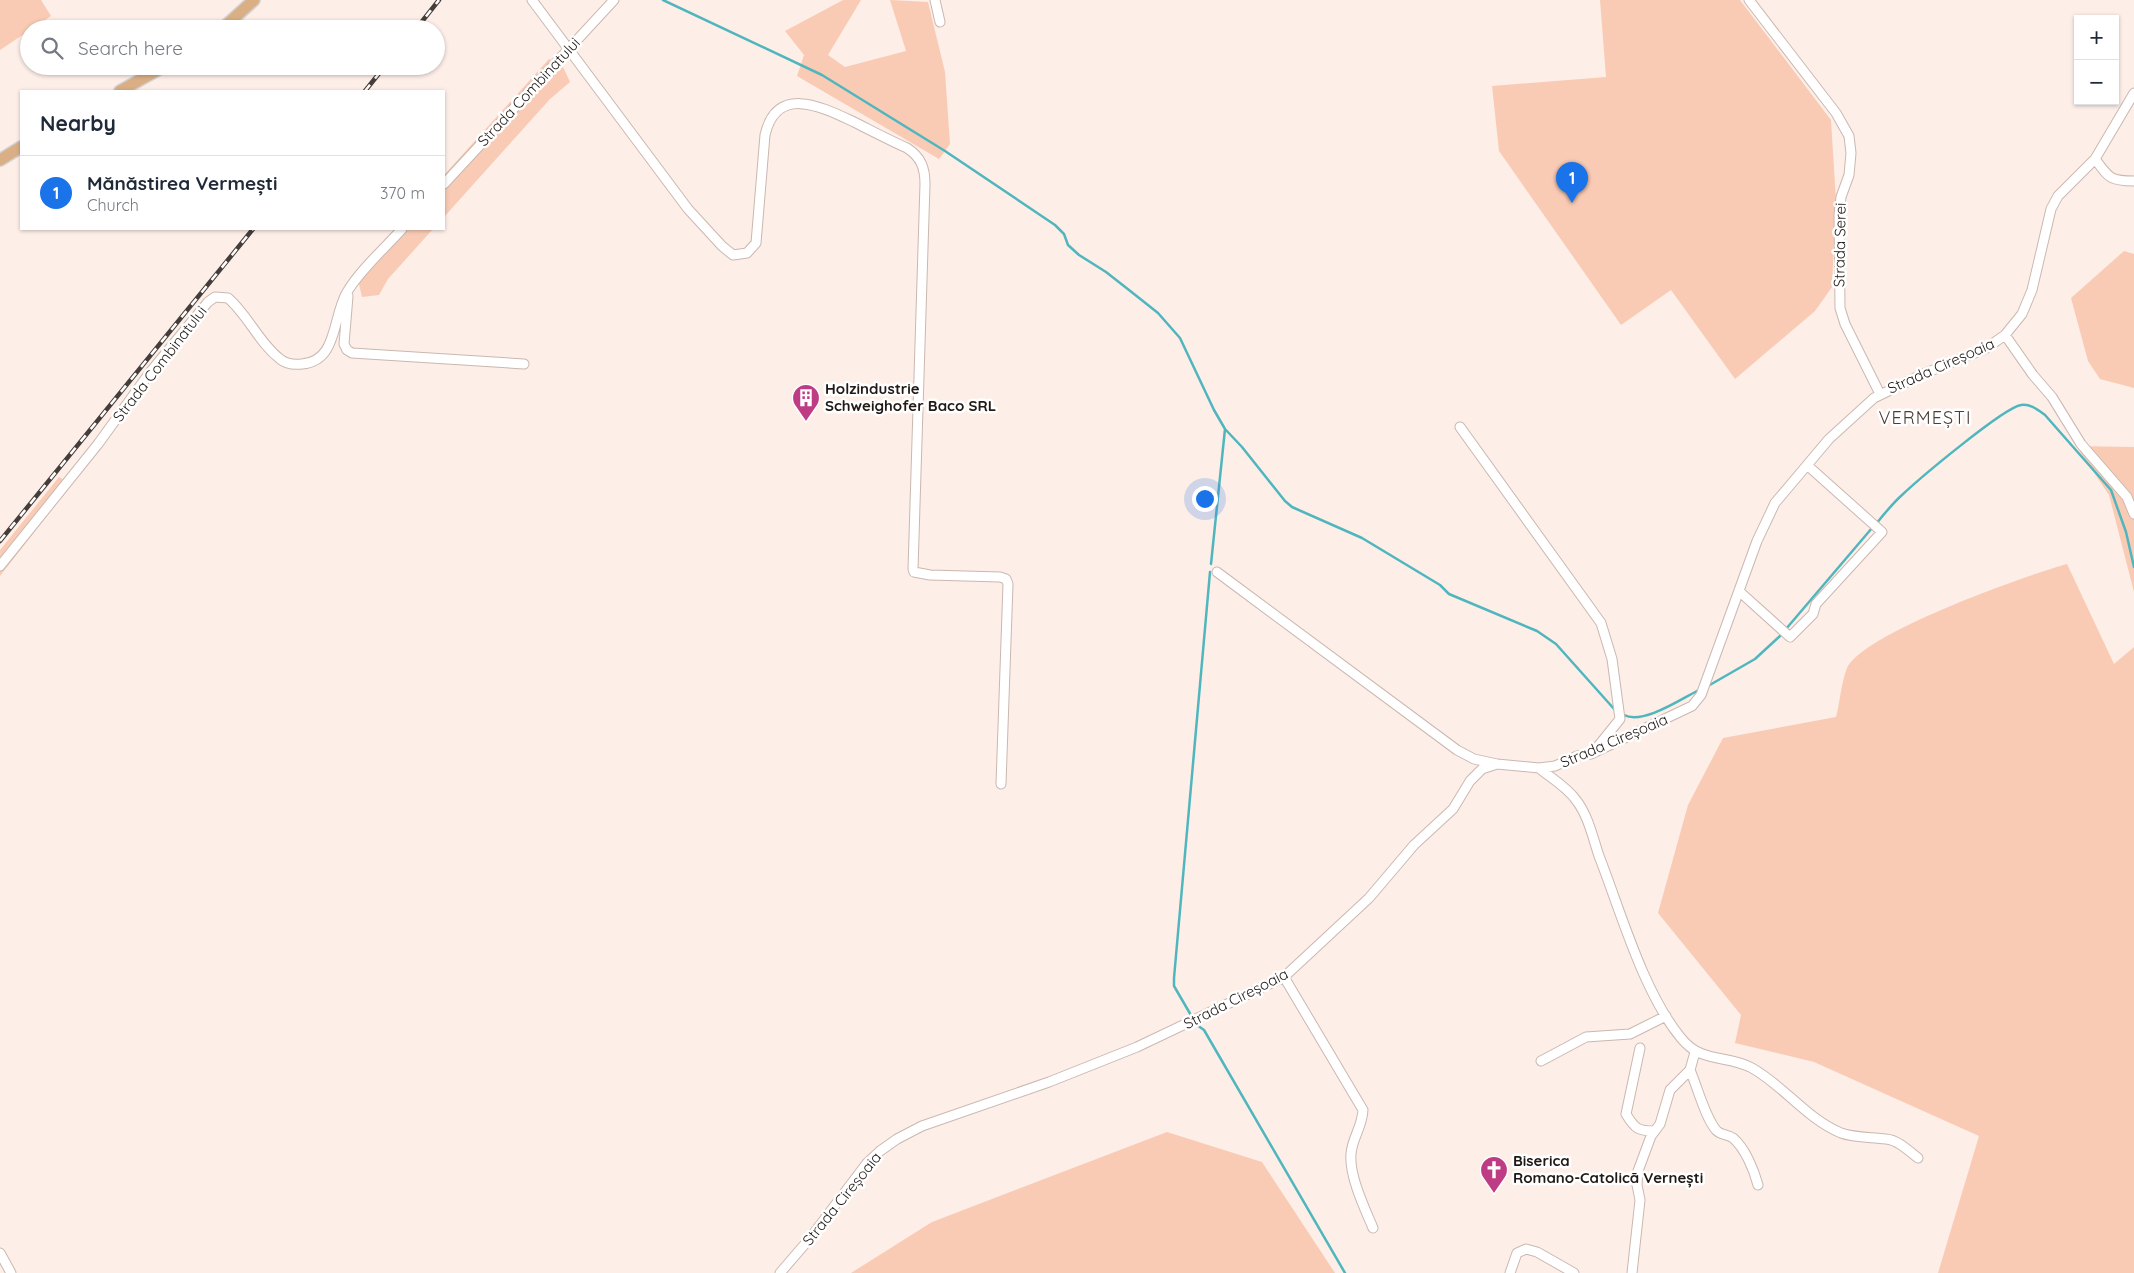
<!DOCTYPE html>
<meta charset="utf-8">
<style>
body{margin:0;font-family:Quicksand,sans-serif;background:#f6f6f7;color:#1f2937}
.controls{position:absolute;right:15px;top:15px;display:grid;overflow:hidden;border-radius:0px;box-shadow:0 1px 4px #0004}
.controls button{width:45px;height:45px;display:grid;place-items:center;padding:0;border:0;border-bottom:1px solid #e0e1e3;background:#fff;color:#1f2937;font:25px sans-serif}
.you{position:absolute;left:1204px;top:498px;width:18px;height:18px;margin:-12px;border:4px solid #fff;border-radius:50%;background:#1a73e8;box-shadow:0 0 0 8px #1a73e833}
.badge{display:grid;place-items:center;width:32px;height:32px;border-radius:50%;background:#1a73e8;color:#fff;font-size:16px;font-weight:700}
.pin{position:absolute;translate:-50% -41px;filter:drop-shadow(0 1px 2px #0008)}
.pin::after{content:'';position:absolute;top:26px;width:18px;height:15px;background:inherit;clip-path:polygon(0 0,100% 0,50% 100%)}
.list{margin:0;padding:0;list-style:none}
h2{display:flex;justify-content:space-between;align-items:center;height:65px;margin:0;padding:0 20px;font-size:21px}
h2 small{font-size:16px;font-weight:400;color:#747a83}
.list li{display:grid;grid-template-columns:32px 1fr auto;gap:15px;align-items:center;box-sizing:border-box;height:75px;padding:0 20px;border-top:1px solid #e0e1e3}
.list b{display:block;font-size:19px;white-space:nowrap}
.list p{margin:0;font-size:16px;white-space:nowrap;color:#747a83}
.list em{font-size:16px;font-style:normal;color:#747a83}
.icon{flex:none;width:28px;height:28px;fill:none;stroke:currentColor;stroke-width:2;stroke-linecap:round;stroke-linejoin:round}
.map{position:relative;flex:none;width:2134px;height:1273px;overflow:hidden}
.search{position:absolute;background:#fff;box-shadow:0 1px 4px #0004;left:20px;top:20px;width:425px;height:55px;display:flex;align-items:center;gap:12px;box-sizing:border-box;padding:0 18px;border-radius:28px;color:#747a83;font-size:19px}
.panel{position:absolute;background:#fff;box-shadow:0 1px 4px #0004;left:20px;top:90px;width:425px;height:140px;border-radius:0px}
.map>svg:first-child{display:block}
.green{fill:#f9cbb5}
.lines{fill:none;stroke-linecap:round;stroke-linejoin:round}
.stream{stroke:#50b6be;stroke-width:2.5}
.minor-casing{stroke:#cab8b0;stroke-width:11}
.major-casing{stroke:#d2d1d0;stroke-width:14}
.minor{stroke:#fff;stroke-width:9}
.major{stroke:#daaf86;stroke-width:11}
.rail-casing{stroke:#453d39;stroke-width:4.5}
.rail{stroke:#fff;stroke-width:2.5;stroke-dasharray:8;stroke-linecap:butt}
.labels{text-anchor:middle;stroke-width:5;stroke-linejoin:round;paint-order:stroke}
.street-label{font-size:15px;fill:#201916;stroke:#fff}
.poi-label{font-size:15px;font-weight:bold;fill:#201916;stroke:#fff;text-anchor:start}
.quarter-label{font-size:18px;letter-spacing:1px;fill:#4c3e37;stroke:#fff}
</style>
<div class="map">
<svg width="2134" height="1273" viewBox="0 0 2134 1273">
<rect width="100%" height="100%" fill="#fdeee8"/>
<path class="green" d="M0,0h41l10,16 -51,34z
M843,0h18l-33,55 17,12 61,-16 -16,-51 38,2 17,70 5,72 -11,15 -142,-83 7,-21 -19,-24z
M1600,0h140l91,120 5,81 -4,86 -17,24 -80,68 -64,-89 -50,35 -122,-174 -7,-65 114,-9z
M549,59l14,8 7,15 -20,17 -106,118v-42z
M395,229h38l-45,50 -9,16 -17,2 -3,-13 -7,-7z
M2124,251l10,3v134l-34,-9 -12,-18 -17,-63z
M2076,446l58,1v145l-25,-97z
M59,477l12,8 -71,91v-26z
M2067,564l47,100 20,-17v626h-196l41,-137 -165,-74 -79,-19 6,-28 -83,-102 30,-108 35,-67 113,-21c4,-15 5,-34 11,-49 16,-35 180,-93 220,-104z
M1167,1132l95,30 73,111h-484l81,-51z"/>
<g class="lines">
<path class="stream" d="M663,0l159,75 123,76 110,74 9,9 4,11 11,10 27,17 23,18 29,23 22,25 34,72 11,19 17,18 43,54 7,6 70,31 78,47 9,9 88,37 19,13 59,66
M1876,524c8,-10 16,-20 26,-29 17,-16 101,-87 119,-90 8,-2 17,5 24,10l66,75 15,42 8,35
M1211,564l14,-135
M1708,686l47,-27 25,-23 92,-108
M1624,715c19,10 57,-16 75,-25
M1192,1017l-18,-31v-8l36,-406
M1197,1025l7,5 141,243"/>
<defs>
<path id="minor" d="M532,0l156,209 34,37 11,9 14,-2 9,-10 9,-108c12,-51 57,-28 89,-13 18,9 35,18 53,26 14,9 18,20 18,36l-12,385 1,3 16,3 70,2 6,2 2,5 -7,200
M935,0l5,22
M1749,0l87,113 13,23 2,17 -2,22 -8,22 -2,18 1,93 5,16 35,70
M2095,159c14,19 15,22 39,22
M444,184l170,-184
M348,296l-4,48 3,6 5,3 172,11
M2005,335l28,40 19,22 29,47 46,53 7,17
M1460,427l141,196 11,36 8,60 -25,31
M0,566l98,-122 53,-73 57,-69 7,-5 13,1c20,17 31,45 52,61 6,5 14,6 22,5 36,-3 30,-46 45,-72 14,-23 37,-43 55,-63
M1217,572l240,178 17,9 23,5
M1740,592l50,45 23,-23 3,-10 66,-72 -75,-67
M1539,768c12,10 28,19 37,32 12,15 17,38 23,56 22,56 44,136 82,182 21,26 45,16 71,30 32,18 55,51 89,65 14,5 31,4 45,6 12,1 23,12 32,19
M1284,977l79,133c-1,18 -11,28 -12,44 -2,22 14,55 22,74
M1640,1048l-14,66c9,15 12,17 29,17
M1541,1061l45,-24 44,-3 36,-18
M1690,1070c7,16 15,47 26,60 4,5 11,4 17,8 12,10 21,32 25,47
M0,1253l11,20
M780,1273l31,-36 56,-74 13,-12 17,-12 25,-13 127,-44 88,-35 147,-70 85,-79 45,-53 39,-36 17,-28 12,-12 15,-5 42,4 16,-2 22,-10 14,-2 101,-48 9,-11 56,-154 18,-38 54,-64 45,-41 49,-24 62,-25 20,-14 17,-21 10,-24 19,-81 7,-13 37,-37 39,-66
M1510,1273l7,-20 9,-4 11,3 37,21
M1632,1273l8,-73 -3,-15 1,-14 13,-35 9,-12 10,-34 20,-20 5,-18"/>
<path id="major" d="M222,29l32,-29
M120,91l45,-25
M0,160l21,-13"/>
</defs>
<use href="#minor" class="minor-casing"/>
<use href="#major" class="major-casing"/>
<use href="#minor" class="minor"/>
<use href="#major" class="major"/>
<defs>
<path id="rail" d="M416,29l23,-29
M365,91l20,-25
M0,541l253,-312"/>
</defs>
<use href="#rail" class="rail-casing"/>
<use href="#rail" class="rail"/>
</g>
<defs>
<symbol id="building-pin" viewBox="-11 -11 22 30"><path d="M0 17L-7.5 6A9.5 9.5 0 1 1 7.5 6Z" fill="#be3c84" stroke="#fff"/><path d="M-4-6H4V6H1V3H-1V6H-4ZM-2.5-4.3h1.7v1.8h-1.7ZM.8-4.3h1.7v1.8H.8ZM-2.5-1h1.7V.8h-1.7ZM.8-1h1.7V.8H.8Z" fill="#fff"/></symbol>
<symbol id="church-pin" viewBox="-11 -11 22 30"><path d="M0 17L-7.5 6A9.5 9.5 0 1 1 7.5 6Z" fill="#be3c84" stroke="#fff"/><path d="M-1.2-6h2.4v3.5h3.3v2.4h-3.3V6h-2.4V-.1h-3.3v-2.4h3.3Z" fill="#fff"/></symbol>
</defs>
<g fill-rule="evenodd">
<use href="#building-pin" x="790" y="382" width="32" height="43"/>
<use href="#church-pin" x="1478" y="1154" width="32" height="43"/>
</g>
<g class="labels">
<g class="street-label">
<text transform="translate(529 92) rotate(-47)" y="5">Strada Combinatului</text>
<text transform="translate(1840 245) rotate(-89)" y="5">Strada Serei</text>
<text transform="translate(160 364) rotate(-52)" y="5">Strada Combinatului</text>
<text transform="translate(1941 366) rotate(-24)" y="5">Strada Cireșoaia</text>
<text transform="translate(1614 741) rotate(-23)" y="5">Strada Cireșoaia</text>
<text transform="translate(1236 999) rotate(-27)" y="5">Strada Cireșoaia</text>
<text transform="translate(842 1199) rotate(-51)" y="5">Strada Cireșoaia</text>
</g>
<g class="poi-label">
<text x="825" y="394">Holzindustrie<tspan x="825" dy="17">Schweighofer Baco SRL</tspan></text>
<text x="1513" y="1166">Biserica<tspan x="1513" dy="17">Romano-Catolică Vernești</tspan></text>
</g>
<g class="quarter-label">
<text x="1925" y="424">VERMEȘTI</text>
</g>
</g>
</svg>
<div class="controls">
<button>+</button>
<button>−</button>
</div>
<div class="you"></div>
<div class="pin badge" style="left:1572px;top:203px">1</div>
<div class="search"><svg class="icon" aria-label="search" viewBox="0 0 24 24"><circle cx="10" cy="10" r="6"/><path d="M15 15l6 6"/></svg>Search here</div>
<section class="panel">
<h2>Nearby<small></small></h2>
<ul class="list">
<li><span class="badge">1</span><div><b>Mănăstirea Vermești</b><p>Church</p></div><em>370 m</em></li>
</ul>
</section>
</div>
